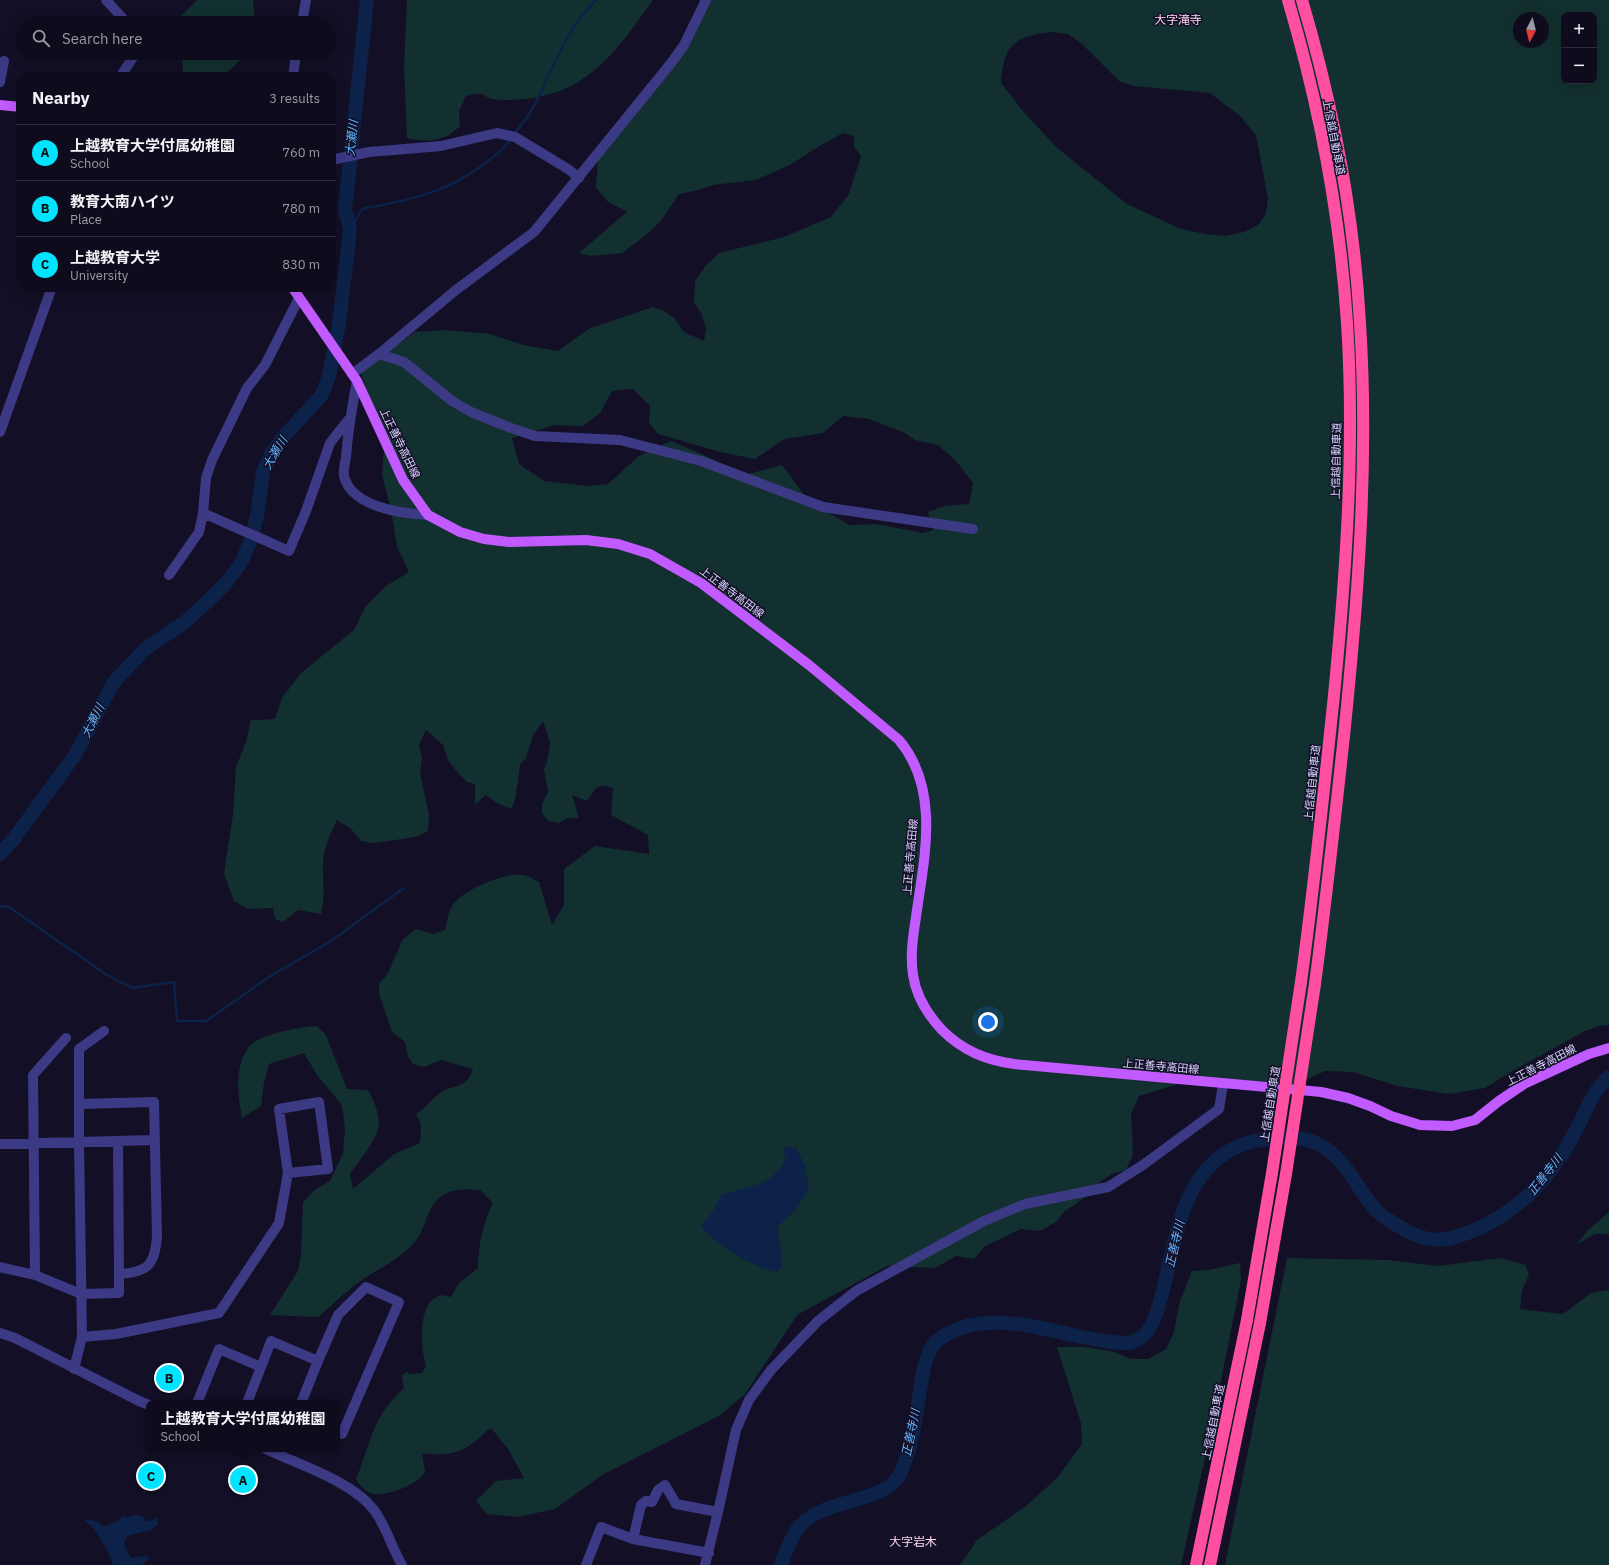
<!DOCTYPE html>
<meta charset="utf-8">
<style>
body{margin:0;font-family:"IBM Plex Sans","Noto Sans JP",sans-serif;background:#171425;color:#f1f3f6}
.controls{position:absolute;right:12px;top:12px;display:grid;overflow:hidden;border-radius:8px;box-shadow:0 4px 16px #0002}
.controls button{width:36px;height:36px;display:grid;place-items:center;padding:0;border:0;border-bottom:1px solid #2e2b3b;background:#0e0b1c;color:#f1f3f6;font:20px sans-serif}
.compass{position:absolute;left:1513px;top:12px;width:36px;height:36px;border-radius:50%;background:#0e0b1c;box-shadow:0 4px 16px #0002;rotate:187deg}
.you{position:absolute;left:988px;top:1022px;width:14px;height:14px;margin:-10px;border:3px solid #fff;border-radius:50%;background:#1a73e8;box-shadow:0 0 0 6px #1a73e833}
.badge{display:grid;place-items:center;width:26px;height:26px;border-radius:50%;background:#00e5ff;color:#111;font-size:13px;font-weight:700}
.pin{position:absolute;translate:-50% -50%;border:2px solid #fff;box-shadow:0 1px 4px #0006}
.popup{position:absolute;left:146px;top:1400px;width:194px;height:52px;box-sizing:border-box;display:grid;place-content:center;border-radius:8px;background:#0e0b1c;filter:drop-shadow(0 1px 3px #0005);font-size:13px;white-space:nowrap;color:#9b9ba3}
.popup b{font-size:15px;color:#f1f3f6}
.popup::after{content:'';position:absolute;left:50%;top:100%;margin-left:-8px;border:8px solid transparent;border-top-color:#0e0b1c}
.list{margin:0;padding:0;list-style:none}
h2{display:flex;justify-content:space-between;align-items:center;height:52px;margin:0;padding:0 16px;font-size:17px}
h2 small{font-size:13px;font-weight:400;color:#9b9ba3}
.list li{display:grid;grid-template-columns:26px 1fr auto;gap:12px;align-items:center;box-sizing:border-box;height:56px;padding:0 16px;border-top:1px solid #2e2b3b}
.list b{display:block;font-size:15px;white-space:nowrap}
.list p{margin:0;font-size:13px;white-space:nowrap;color:#9b9ba3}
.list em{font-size:13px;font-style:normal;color:#9b9ba3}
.icon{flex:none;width:22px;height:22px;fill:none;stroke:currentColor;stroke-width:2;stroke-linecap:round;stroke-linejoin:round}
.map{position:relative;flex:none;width:1609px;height:1565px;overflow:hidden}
.search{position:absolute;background:#0e0b1c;box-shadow:0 4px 16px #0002;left:16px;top:16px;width:320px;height:44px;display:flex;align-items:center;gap:10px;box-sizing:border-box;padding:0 14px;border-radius:22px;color:#9b9ba3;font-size:15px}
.panel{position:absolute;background:#0e0b1c;box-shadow:0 4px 16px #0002;left:16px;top:72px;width:320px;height:220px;border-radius:16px}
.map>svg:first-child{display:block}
.green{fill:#12302f;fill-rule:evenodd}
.water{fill:#0c2248}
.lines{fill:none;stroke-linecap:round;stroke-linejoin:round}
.stream{stroke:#0c2248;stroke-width:2.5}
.river{stroke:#0c2248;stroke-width:14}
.minor{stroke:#3d3a85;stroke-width:10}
.major{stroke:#c25bff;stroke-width:10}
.highway{stroke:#ff4fa3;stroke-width:12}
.highway-bridge{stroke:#ff4fa3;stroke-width:12}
.labels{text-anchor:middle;stroke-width:3;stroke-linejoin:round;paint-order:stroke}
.street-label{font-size:11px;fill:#d9d4ff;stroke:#130f26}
.neighbourhood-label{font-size:12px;fill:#ffd6f0;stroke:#130f26}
.water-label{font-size:12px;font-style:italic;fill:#62b6ff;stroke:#130f26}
</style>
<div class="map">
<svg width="1609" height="1565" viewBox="0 0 1609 1565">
<rect width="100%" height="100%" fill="#130f26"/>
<path class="green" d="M197,0h56l2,23h-71l-5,-5z
M407,0h246c-40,56 -68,98 -143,100 -6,0 -15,0 -21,-2 -3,-1 -5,-4 -8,-4 -5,-1 -11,1 -15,2l-7,15 1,15c-17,17 -32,16 -53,12l-3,-72z
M711,0h898v1025l-10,1 -16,6 -74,41 -24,15 -35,6 -53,-8 -44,-14 -28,-1 -28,13 -24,2 -91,-3 -43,13 -8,18 2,41 -7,15 -14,4 -11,7 -17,17 -20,14 -8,10 -16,9 -19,-2 -36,17 -11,13 -18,-3 -21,12 -48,-2 -90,49 -52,79 -26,22 -117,59 -47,34 -38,8 -30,-3 -11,-13 20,-20 28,-3 -16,-29 -17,-21c-7,4 -12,11 -19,16 -15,11 -32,12 -50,9l3,19c-7,12 -36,24 -50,22 -9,-1 -15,-8 -19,-15 8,-18 12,-38 21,-56 6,-14 17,-25 27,-35l-2,-12 4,-4 6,2 10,-1 4,-7c-5,-19 -8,-48 5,-65 2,-3 8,-5 11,-6l9,2 8,-14 19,-15c0,-23 5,-45 15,-65l-13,-13c-14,-1 -30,-2 -41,8 -14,13 -13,33 -27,47 -16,17 -39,26 -57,40 -13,10 -25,22 -37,32l-48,-2 28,-44 3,-17 2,-52 13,-13 14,-8 13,-28 2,-24 -3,-24 -25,-30 -13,-22 -35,11 -5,19 -3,23 -19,12c-4,-23 -8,-49 6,-70 9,-14 53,-21 69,-22l9,9 21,54 21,1c6,11 13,26 10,39 -3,12 -20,34 -28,45l3,15 41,-35 26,-11 1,-18 -5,-11c10,-6 15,-15 24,-21 13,-9 27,-4 33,-24l-32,-9 -17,7 -11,-3 -5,-7 -3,-15 -13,-10 -13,-38v-11l8,-8 16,-36 13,-10 17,5 12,-4c2,-7 3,-18 7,-24 9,-16 55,-35 73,-31 4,1 9,5 14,7l13,43 12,-20v-36l31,-23 54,8 -1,-19 -37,-20 2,-27 -9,-2 -7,1 -10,14 -15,-6 7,23h-12l-8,5 -11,-2 -6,-8v-9l6,-12 -4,-23 3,-7 3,-19 -7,-22 -10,14 -7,23 -6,7 -5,35 -4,9 -14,-6 -12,-8 -10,10v-21l-8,-2 -9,-9 -10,-13 -5,-15 -17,-15 -7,15 3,13 -2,14 9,43 -1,16 -12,6 -42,6 -13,-2 -10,-12 -14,-9c-8,16 -15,32 -14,51 0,15 2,28 -2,43l-23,-4 -15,12 -8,-3 -2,-11 -25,1 -14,-8 -10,-27 9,-60 3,-47 10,-25 5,-22 24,-1 7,-21 19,-25 53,-43 12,-24 20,-20 23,-14 -12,-26 -6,-36 -9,-35 2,-24 -23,-79 54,-40 31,-2 44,4 33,11 35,6 30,-22 65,-22 11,4 11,8 9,13 20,9 2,-12 -4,-14 -8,-13 1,-21 11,-16 13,-12 65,-16 47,-20 18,-23 12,-38 -7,-9v-11l-11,-3 -22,12 -31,20 -34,15 -43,5 -18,6 -16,3 -19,28 -14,13 -24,18 -31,3 -12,-3 48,-41 -20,-11 -11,-14 2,-28zM1564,15h30v66h-30zM1519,18h24v24h-24zM1052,32l16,2 14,10 37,37 15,5 76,7 31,24 15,18 12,63 -2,16 -8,11 -14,7 -20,4 -19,-2 -24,-5 -54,-25 -71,-57 -34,-37 -21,-27c3,-39 14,-47 51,-51zM633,389l17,17 -1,17 9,11 62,18 35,7 29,-20 39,-6 20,-17 26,3 34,13 12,8 23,5 19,17 16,21 -4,21 -25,2 -16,6 5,18 -10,3 -46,-9 -28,1 -41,-25 -26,-35 -37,10 -41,-20 -33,-14 -32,15 -31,28 -20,2 -44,-5 -25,-17 -7,-26 43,-13 28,1 17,-13 12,-22z
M184,53h62c-5,5 -9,11 -15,16 -11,9 -37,12 -48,4l-1,-15z
M1609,1212v22h-14l-19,11 12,-15z
M1287,1258l101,2 50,6 62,-8 26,7 3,10 -7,15 -2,19 43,5 28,-21 18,-3v275h-384z
M1240,1263l1,17 -31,156 -29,129h-221l17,-25 49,-34 31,-28 25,-34 -1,-21 -24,-76h27l27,4 20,8h17l18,-10 8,-17 5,-28 13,-33 17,-1z"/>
<path class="water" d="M785,1147h11l9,19 4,24 -14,20 -17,16v9l3,14v19l-5,4c-24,-5 -60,-27 -75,-46l12,-15 8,-16c27,-9 51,-8 65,-36l-3,-6z
M137,1515l6,1 3,5 6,-1 5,-3 1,7 -7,6 -24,6 -3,8 7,14 13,-2 5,2 -7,7h-29c-1,-9 -20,-41 -28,-44l1,-2 13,3 1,3c8,2 17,-3 23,-9l6,1z"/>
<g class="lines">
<path class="stream" d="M514,134c7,-9 15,-18 20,-28 19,-36 32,-77 62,-106
M350,230l12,-21c46,-9 82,-15 121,-44 10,-7 21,-16 29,-27
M0,906l9,1 98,68 25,13 42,-6 3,39h29l66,-46 56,-32 76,-55"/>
<path class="river" d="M0,854l13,-14 62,-85 39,-73 31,-33 40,-27 23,-21 19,-19 15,-21 8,-19 7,-26 6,-44 8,-18 13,-18 38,-41 7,-19 10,-52 11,-94 -5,-21 22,-209
M781,1565c5,-13 9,-27 18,-38 24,-30 85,-22 101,-53 11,-23 15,-52 19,-77 3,-16 5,-41 15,-53 8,-9 26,-17 38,-19 40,-8 81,7 121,14 11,2 25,5 36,4 6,-1 12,-5 16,-9 12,-13 17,-41 21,-57 12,-53 22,-115 81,-134 13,-4 41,-5 55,-4 7,1 17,5 23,9 22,14 33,42 50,61 8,9 20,15 30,21 14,8 31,12 47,8 59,-17 98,-56 125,-110 10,-19 15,-37 32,-51"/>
<path class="minor" d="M106,0l21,23
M302,23l4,-23
M120,77l16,-24
M293,77l3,-24
M0,82l4,-21
M331,160l38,-8 72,-6 56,-13 18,4 53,32 11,9
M379,354l25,8 48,39 19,11 40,16 24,8 85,4 81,21 122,46 150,22
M352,374l27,-20 77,-64 78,-58 138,-170 12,-17 22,-45
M357,381c-5,26 -9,50 -11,76 -1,6 -3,14 -2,19 7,31 59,38 84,39
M0,432l52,-145
M203,513l86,38 17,-40 24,-68 19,-24
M169,575l30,-43 4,-19 3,-35 6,-18 35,-72 18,-23 34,-67
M118,1141l1,133
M0,1144l154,-4
M0,1267l35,8 46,19 38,-1v-19c28,-2 36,-8 38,-38l-3,-134 -75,2
M35,1275l-2,-200 33,-37
M0,1333l15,5 124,63 10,4
M82,1337l34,-3 103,-21 60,-90 9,-50 -9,-64 40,-7 9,67 -40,4
M74,1369l8,-32 -3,-195v-93l25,-18
M197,1403l22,-54 42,18 10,-26 47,20 20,-46 28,-28 33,15 -57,132 -5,-2
M247,1403l14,-36
M301,1403l17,-42
M266,1449c33,16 86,32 108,61 12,16 18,38 28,55
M633,1539l8,-34 5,-4 6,1 6,-12 7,-5 11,19 42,8
M586,1565l15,-38 32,12 76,14
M705,1565l13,-53 18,-82 13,-30 22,-30 47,-49 38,-30 128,-70 41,-17 83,-17 35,-22 76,-56 4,-25"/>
<path class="major" d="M0,105l21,2
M292,287l65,94 46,99 25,35 32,17 24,7 25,3 77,-2 32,4 32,10 51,29 108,82 90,75c42,50 25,119 17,177 -3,19 -6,39 -3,58 3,21 15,40 29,55 21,21 44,30 72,34l307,28 27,6 22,8 21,10 29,9 32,1 23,-6 24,-19 25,-17 65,-30 20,-6"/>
<path class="highway" d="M1288,0c31,105 52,214 59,323 8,124 -1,249 -13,372 -10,96 -20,192 -33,287
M1302,0c31,105 52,214 58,323 9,138 -2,276 -16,413 -9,83 -18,165 -29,248
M1196,1565l51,-245
M1210,1565l50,-242"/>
<path class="highway-bridge" d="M1247,1320l25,-147 29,-191
M1260,1323l26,-149 29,-190"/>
</g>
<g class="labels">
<g class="street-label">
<text transform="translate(1334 137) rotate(79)" y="4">上信越自動車道</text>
<text transform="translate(400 443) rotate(64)" y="4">上正善寺高田線</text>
<text transform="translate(1336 461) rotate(-89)" y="4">上信越自動車道</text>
<text transform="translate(732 592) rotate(37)" y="4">上正善寺高田線</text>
<text transform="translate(1312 783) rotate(-84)" y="4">上信越自動車道</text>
<text transform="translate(910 857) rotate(-85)" y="4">上正善寺高田線</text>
<text transform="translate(1541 1065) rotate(-27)" y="4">上正善寺高田線</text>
<text transform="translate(1161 1066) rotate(5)" y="4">上正善寺高田線</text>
<text transform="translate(1270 1104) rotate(-81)" y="4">上信越自動車道</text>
<text transform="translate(1213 1422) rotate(-79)" y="4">上信越自動車道</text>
</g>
<g class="neighbourhood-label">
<text x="1178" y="24">大字滝寺</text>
<text x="913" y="1546">大字岩木</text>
</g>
<g class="water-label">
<text transform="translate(352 138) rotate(-84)" y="4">大瀬川</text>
<text transform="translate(275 453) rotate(-59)" y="4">大瀬川</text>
<text transform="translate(93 721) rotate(-63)" y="4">大瀬川</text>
<text transform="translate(1545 1175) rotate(-52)" y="4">正善寺川</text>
<text transform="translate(1175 1244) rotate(-77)" y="4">正善寺川</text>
<text transform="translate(911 1433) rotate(-78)" y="4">正善寺川</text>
</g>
</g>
</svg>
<div class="controls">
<button>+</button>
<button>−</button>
</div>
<svg class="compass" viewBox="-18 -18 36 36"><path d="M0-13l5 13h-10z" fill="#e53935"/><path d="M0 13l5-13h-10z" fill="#9b9ba3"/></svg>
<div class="you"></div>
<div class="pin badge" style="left:243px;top:1480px">A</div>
<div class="popup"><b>上越教育大学付属幼稚園</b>School</div>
<div class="pin badge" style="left:169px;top:1378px">B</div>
<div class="pin badge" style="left:151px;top:1476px">C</div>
<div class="search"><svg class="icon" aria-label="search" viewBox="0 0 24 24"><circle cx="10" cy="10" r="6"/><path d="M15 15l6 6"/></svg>Search here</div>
<section class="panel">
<h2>Nearby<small>3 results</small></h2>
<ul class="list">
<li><span class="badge">A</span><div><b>上越教育大学付属幼稚園</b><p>School</p></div><em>760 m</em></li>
<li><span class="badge">B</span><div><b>教育大南ハイツ</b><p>Place</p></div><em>780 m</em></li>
<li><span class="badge">C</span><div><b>上越教育大学</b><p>University</p></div><em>830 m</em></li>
</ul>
</section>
</div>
